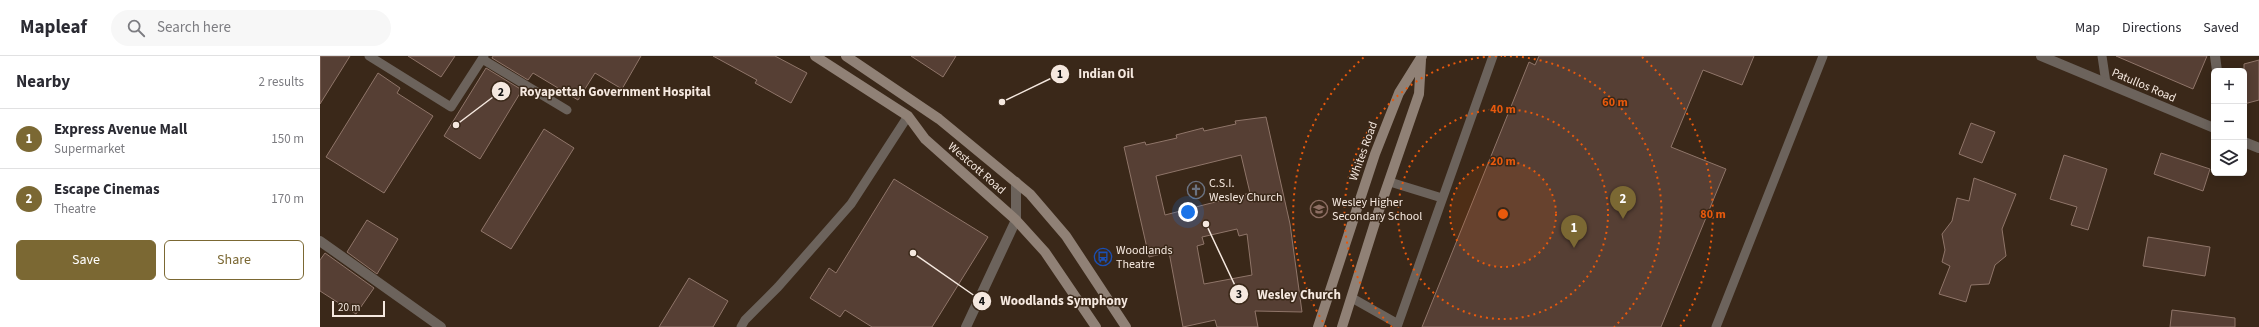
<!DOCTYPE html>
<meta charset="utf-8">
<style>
body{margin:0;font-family:"Source Sans 3",sans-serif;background:#f7f7f7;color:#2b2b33}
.controls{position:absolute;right:12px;top:12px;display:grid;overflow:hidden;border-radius:6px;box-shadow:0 2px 10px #0003}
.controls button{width:36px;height:36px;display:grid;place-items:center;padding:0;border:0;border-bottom:1px solid #e1e1e2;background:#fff;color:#2b2b33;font:20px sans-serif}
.scale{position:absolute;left:12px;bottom:10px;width:53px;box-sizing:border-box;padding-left:4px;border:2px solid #f5e8df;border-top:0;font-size:11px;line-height:14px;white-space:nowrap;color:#f5e8df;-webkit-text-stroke:3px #3a2819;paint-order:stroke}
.you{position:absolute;left:868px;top:156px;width:14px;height:14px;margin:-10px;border:3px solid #fff;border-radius:50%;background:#1a73e8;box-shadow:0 0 0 6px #1a73e833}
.badge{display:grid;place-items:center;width:26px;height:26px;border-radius:50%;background:#7b6833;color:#fff;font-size:13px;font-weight:700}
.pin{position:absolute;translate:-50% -33px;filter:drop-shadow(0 1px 2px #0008)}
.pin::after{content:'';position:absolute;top:21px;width:14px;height:12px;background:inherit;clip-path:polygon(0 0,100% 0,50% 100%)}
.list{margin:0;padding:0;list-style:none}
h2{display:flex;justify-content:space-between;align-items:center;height:52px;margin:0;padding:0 16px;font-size:17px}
h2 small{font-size:13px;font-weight:400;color:#7c7c81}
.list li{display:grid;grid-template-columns:26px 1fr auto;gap:12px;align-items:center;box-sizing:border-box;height:60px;padding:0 16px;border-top:1px solid #e1e1e2}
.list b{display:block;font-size:15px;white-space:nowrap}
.list p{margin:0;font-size:13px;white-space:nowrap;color:#7c7c81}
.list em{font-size:13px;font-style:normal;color:#7c7c81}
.actions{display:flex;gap:8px;padding:12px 16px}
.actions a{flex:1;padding:9px 0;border:1px solid #7b6833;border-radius:6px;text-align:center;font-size:14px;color:#7b6833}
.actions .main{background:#7b6833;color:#fff}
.icon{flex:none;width:22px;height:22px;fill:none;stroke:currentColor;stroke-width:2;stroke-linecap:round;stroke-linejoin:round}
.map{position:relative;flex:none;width:1939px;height:271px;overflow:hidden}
header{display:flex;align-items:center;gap:24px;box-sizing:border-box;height:56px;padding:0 20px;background:#fff;border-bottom:1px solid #e1e1e2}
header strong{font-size:19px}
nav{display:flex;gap:22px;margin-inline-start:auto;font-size:14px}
.search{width:280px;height:36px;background:#f7f7f7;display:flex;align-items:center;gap:10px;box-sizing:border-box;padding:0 14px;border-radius:22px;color:#7c7c81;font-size:15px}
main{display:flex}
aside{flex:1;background:#fff}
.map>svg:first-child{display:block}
.building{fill:#563f34;stroke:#8f7569;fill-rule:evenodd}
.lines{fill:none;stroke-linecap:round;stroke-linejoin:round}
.service{stroke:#6c635c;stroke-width:9}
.minor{stroke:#6c635c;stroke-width:10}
.tertiary{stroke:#6c635c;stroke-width:10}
.secondary{stroke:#908176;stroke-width:10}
.ring{fill:none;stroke:#e8590c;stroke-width:2;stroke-dasharray:2 4}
.labels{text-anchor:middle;stroke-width:3;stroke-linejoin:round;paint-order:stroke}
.street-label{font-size:12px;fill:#f5e8df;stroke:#3a2819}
.poi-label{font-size:12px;fill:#f5e8df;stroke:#3a2819;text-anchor:start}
.centre{fill:#e8590c;stroke:#3a2819;stroke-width:2}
.ring-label{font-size:12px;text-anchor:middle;font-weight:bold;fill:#e8590c;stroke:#3a2819;stroke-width:3;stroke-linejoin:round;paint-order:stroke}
.leader{fill:none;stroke:#f5e8df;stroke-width:1.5}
.callout-dot{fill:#f5e8df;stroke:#3a2819;stroke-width:1.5}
.mark-label{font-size:12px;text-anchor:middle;font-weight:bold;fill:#111}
.callout-label{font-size:13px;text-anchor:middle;font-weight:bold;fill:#f5e8df;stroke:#3a2819;stroke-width:3;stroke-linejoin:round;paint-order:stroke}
</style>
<header>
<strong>Mapleaf</strong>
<div class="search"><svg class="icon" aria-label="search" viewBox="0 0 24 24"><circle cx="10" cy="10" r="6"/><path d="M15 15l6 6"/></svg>Search here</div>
<nav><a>Map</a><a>Directions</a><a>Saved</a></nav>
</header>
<main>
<aside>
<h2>Nearby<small>2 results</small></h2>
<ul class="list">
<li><span class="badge">1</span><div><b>Express Avenue Mall</b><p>Supermarket</p></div><em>150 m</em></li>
<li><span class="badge">2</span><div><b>Escape Cinemas</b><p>Theatre</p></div><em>170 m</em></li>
</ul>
<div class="actions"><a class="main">Save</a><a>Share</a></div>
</aside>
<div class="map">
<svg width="1939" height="271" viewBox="0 0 1939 271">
<rect width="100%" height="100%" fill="#3a2819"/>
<path class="building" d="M0,0h30l-30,48z
M88,0h47l-14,21z
M173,0h148l-19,33 -27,-16 -17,27 -45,-27 -5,7 -36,-22z
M393,0h62l32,17 -16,30 -36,-20 2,-3z
M591,0h45l-13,21z
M1219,0h215l-12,29 -39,-15 -32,77 55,22 -65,158h-239l107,-265 6,3z
M1796,0h91l-14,33z
M1939,4v40l-15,4v-40z
M166,12l36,22 -42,69 -36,-23z
M58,17l22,15 -3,5 36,23 -49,77 -58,-36z
M946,61l24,107 12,88 -47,-1 3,16h-41l-2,-7 -32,7 -14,-75 -20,5 -25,-110 21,-5 1,3 31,-7 -1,-3 27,-7 1,3 32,-7 -1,-3zM921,99l9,38 -85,22 -9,-39zM917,173l2,7 8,-2 5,41 -48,9 -7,-38 7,-2 -2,-7z
M1651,67l24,9 -13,31 -23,-9z
M224,73l30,19 -63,101 -30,-18z
M1841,97l49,16 -7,22 -49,-17z
M1744,99l43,14 -19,61 -17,-5 6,-18 -27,-8z
M1654,122l42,16 -14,35 4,27 -11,9 -6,19 -18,1 -5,17 -27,-8 11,-28 -8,-4 3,-12 -3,-16 10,-13 5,-23 12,3z
M574,123l94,58 -56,90h-60l-27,-17 -5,7 -30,-19 19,-30 7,5z
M47,164l31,19 -21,35 -30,-22z
M1828,181l62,10 -5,29 -62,-10z
M5,197l49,35 -18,26 -36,-23v-31z
M369,222l39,23 -15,26h-54z
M1852,254l63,8v9h-65z"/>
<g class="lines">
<path class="service" d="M49,0l82,51 33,-51
M1782,0l4,27
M162,3l85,51
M1070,126l52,16
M1032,242l46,26
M421,271l4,-7 33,-33 73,-83 57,-88
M1077,271l96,-271
M1396,271l107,-271"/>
<path class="minor" d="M1895,0l2,15
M0,185l121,86
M646,271l50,-107v-38"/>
<path class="tertiary" d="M1721,0l173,72
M1924,86l15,6"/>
<path class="secondary" d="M495,0l93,60 17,23 91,81 29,32 51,75
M526,0l93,63 91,75 36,42 60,91
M998,271l57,-173 24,-61 23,-37
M1022,271l36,-114 41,-119 2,-34"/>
</g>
<circle cx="1183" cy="158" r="53" fill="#e8590c" fill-opacity=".12"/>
<g class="ring">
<circle cx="1183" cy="158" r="53"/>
<circle cx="1183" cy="158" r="105"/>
<path d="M1072 271A158 158 0 0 1 1182 0M1184 0A158 158 0 0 1 1294 271"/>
<path d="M1006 271A210 210 0 0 1 1044 1M1322 1A210 210 0 0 1 1360 271"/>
</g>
<defs>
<symbol id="church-ring" viewBox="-11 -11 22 22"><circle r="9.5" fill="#3a2819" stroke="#6b7280" stroke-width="1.5"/><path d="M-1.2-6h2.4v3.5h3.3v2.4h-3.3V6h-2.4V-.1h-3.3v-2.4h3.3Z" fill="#6b7280"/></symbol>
<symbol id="school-ring" viewBox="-11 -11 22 22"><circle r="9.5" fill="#3a2819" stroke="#8d6e63" stroke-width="1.5"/><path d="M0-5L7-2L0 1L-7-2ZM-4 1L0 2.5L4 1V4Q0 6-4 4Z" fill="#8d6e63"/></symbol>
<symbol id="bus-ring" viewBox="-11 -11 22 22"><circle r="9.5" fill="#3a2819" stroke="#1a4fb4" stroke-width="1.5"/><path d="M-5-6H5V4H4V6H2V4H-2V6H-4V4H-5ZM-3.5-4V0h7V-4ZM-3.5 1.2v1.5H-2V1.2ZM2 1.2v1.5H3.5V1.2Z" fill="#1a4fb4"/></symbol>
</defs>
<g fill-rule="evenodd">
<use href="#church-ring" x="866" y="124" width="20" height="20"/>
<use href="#school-ring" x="989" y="143" width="20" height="20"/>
<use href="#bus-ring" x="773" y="191" width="20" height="20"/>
</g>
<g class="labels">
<g class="street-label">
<text transform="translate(1824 29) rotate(23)" y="4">Patullos Road</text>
<text transform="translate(1043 95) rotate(-70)" y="4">Whites Road</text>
<text transform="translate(657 112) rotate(41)" y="4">Westcott Road</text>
</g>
<g class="poi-label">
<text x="889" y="131">C.S.I.<tspan x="889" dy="14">Wesley Church</tspan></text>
<text x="1012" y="150">Wesley Higher<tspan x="1012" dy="14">Secondary School</tspan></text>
<text x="796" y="198">Woodlands<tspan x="796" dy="14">Theatre</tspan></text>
</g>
</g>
<circle cx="1183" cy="158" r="6" class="centre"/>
<g class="ring-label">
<text x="1295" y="50">60 m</text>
<text x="1183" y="57">40 m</text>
<text x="1183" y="109">20 m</text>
<text x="1393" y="162">80 m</text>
</g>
<path class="leader" d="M682 46L740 18M136 69L181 35M886 168L919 238M593 197L662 245"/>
<g class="callout-dot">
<circle cx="682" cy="46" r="4"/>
<circle cx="136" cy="69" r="4"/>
<circle cx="886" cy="168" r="4"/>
<circle cx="593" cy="197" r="4"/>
<circle cx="740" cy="18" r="10"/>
<circle cx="181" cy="35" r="10"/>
<circle cx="919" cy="238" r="10"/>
<circle cx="662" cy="245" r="10"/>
</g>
<g class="mark-label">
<text x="740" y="22">1</text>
<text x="181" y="40">2</text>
<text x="919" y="242">3</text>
<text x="662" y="249">4</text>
</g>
<g class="callout-label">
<text x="786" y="22">Indian Oil</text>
<text x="295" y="40">Royapettah Government Hospital</text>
<text x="979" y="243">Wesley Church</text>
<text x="744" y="249">Woodlands Symphony</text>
</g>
</svg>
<div class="controls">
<button>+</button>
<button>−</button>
<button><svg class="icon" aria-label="layers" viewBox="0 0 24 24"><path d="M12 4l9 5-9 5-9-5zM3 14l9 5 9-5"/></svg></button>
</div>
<div class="scale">20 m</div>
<div class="you"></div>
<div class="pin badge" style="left:1254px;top:192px">1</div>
<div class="pin badge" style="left:1303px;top:163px">2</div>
</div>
</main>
